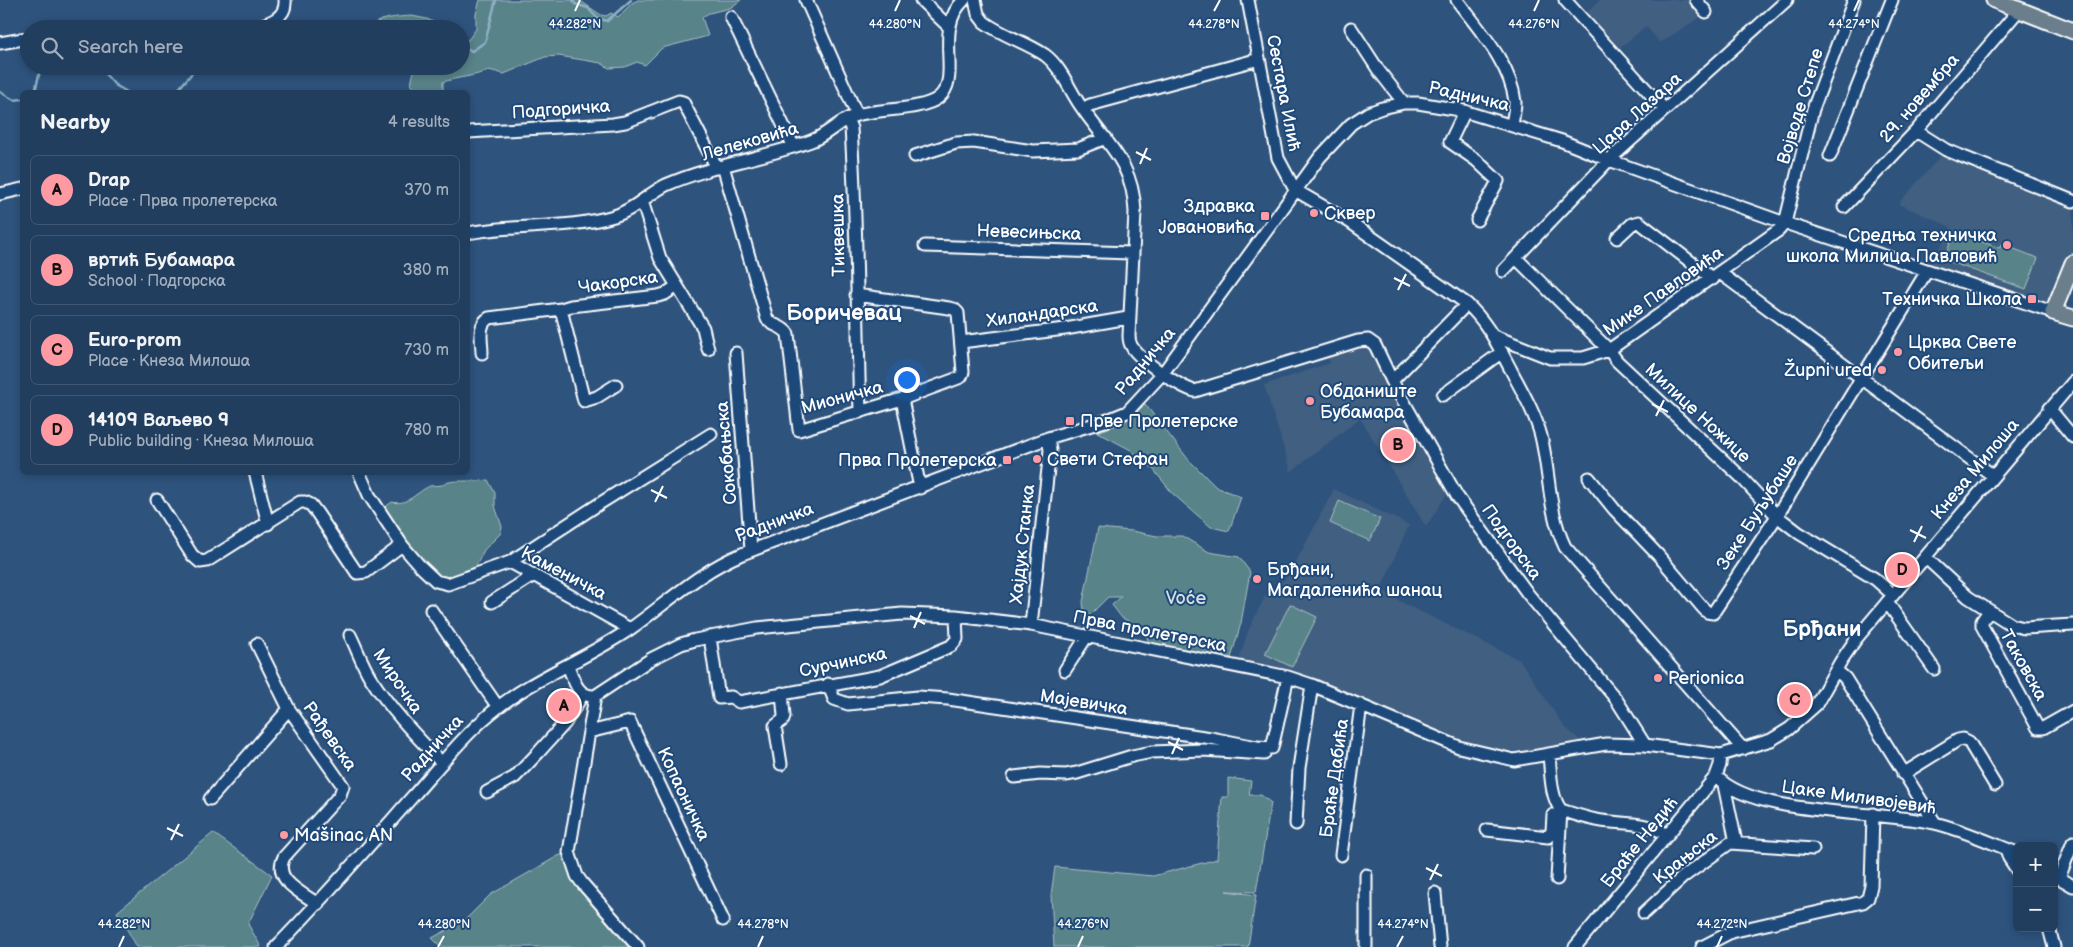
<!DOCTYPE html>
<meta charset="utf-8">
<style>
body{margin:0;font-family:"Balsamiq Sans",sans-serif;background:#2a4564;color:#f1f3f6}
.controls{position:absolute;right:15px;bottom:15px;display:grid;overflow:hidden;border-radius:8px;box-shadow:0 2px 8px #0003}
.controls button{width:45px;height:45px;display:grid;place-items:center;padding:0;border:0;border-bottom:1px solid #3f5773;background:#223e5e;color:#f1f3f6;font:25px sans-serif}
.you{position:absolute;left:906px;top:379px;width:18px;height:18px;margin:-12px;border:4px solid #fff;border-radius:50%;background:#1a73e8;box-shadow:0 0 0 8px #1a73e833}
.badge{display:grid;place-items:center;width:32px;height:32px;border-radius:50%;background:#ff9aa2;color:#111;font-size:16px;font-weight:700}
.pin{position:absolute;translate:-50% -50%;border:2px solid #fff;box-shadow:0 1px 5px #0006}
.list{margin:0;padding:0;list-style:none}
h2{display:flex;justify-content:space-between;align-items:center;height:65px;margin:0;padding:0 20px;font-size:21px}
h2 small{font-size:16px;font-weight:400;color:#a2aebc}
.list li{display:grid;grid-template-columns:32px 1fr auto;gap:15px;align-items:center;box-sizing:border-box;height:70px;margin:0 10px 10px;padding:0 10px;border:1px solid #3f5773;border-radius:8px}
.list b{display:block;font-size:19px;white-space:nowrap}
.list p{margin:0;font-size:16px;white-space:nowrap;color:#a2aebc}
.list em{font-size:16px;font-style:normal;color:#a2aebc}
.icon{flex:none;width:28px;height:28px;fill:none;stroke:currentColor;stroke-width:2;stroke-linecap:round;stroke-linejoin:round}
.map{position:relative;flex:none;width:2073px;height:947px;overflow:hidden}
.search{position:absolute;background:#223e5e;box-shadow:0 2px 8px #0003;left:20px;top:20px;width:450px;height:55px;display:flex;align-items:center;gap:12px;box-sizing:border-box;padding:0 18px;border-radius:28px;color:#a2aebc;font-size:19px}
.panel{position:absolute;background:#223e5e;box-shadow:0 2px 8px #0003;left:20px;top:90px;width:450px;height:385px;border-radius:8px}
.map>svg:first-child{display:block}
.built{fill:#405e81}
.green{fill:#598389;stroke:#acc1c4}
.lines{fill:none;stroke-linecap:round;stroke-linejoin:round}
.stream{stroke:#8fb1c6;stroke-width:2.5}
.minor-casing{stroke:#fff;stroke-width:15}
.major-casing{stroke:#fff;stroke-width:19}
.minor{stroke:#1f4a7a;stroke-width:11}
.major{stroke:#6b7e8b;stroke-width:15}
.ticks{fill:none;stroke:#fff;stroke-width:2}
.poi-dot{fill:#ff9aa2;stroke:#1f4a7a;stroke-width:2}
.labels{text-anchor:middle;stroke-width:4;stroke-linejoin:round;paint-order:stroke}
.street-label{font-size:18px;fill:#fff;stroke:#1f4a7a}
.poi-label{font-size:18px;fill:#fff;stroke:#1f4a7a;text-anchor:start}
.park-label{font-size:18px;fill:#d6e0e2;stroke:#1f4a7a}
.district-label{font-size:22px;font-weight:bold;fill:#fff;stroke:#1f4a7a}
.ticks-label{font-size:12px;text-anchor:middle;fill:#fff;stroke:#1f4a7a;stroke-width:4;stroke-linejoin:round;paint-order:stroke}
</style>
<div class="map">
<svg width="2073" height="947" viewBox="0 0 2073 947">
<rect width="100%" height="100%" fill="#2e537d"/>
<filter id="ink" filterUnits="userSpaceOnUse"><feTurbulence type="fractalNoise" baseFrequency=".02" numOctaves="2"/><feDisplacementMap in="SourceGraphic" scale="10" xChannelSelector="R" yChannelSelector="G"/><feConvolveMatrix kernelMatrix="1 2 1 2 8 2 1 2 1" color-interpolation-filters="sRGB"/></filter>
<g filter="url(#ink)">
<path class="built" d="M1600,0h90l14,15 -44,28 -14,-17 -27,23 -32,-37z
M1946,150l127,51v62l-20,49 -126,-41 24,-44 -53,-23z
M1366,344l81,150 -21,33 -66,-109 -69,54 -27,-87 66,-22 -2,-5z
M1334,489l75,36 -28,64 22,14 117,57 44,66 18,16 -62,9 -22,-1 -27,-7 -162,-65 -64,-15 -4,-3 -1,-4 8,-25 18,-37 23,-19z"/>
<path class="green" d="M480,0h99l22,15 5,1 5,-3 7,4 14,-14 6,-3h103l-11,8 -21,5 -7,4 6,19 -46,12 -17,17 -8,-3 -12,5 -16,1 -8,-5 -42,-7 -14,1 -41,17 -15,-4c-15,7 -31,7 -46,12v10h-26l-6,-8 4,-18h46v-26h7l8,-11v-15z
M412,16l15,3 21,10h-79c7,-12 30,-12 43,-13z
M1954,232l46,16 1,-4 37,14 -12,31 -82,-29z
M1145,404l43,55 28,28 25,10 -12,34 -18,-4 -38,-33 -20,-25 -22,-19 -34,-18c21,-7 33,-12 48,-28z
M488,480l7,13v13l7,21 -2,7 -16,16 -8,16 -7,6 -20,7 -11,-2 -38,-40 -16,-29 8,-6c16,4 24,-10 38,-16 4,-1 7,0 12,-1 2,0 4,-2 7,-3 10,-2 27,0 39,-2z
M1339,501l41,18 -10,22 -40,-18z
M1098,528l34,3 25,5h25l27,16 30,5 11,15 -9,51 -10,35 -82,-15 -5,-14 -22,-11 -10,-13 9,-8h-13l-23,23 -2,-18z
M1290,604l27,13 -25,50 -27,-13z
M1228,778l23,3 -2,14h12l10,8 -15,89 -30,-1 30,4 -8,52h-194l-3,-52 4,-28 98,9 64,-17 5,-62h6z
M213,833l59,42 -24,49 13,23h-124l-20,-35z
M569,852l4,14 65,81h-197l-9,-9 32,-17 26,-26 68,-39z"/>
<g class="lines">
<path class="stream" d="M573,0l2,4 13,4 9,10 10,3 24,-21
M320,29h8
M383,29c20,-9 39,-11 58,0
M461,46l11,5 13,-9 11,-42
M98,66l17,19 12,7
M0,92l14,8 8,-1
M35,92l6,-26
M176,92l22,-26"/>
<defs>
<path id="minor" d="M806,0l51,115
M921,0l28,27
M975,0l3,14 6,8c19,14 42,20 61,33 16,12 24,34 35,50 26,39 53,56 55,107l-6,124c0,4 1,8 3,11 8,13 49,41 63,44l163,-50 10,-1 7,5 17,36 65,115 71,98 88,105 29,46
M1248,0l30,158 17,32 55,32 117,82c21,19 31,42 44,66 11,21 24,43 30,66 9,37 7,76 24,111l178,202
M1457,0c22,30 54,64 58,102 0,7 -2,16 -3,23
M1565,0l100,110
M1696,0l10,12
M731,17l63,130
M1351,28l28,43 25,32
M250,29c15,-5 37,-9 35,-29
M0,43l29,-5
M1083,109l7,-4 169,-46
M1465,111l-15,31 26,18 22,21 -21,39
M847,119l4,9c6,95 6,190 9,284
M1916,131l30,19 127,51
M468,132l145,-8 12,-2 54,-21 4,1 34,66
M915,156l41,-13 18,-1 59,9 45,-2 28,-11
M1830,156l62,-156
M723,166l44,153c6,8 15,6 21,15l11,96 103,-31 18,89
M0,194l22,-5
M642,201l18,57 43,70 5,21
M1844,207l72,-76 103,-121
M468,233c47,-9 98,-3 146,-17 20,-6 34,-22 52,-31 46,-20 98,-27 145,-44 17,-6 29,-22 46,-26 20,-6 66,-5 81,-17 26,-20 -6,-68 26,-98
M1617,238l15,-14 7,-2 74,57
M925,246l206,7
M1516,258l93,92 8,11 123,115 37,40 22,17 76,46 18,16
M1503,271l106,-111 178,-160
M1720,273l272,202
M856,295l93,13 5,1 4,4 5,59 -2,5 -59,22
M561,309l23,92 13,-4 19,-12
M1494,336l56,22h33l26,-8 170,-120 6,-7 28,-114 41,-109
M961,342l104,-13 63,-11
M482,353c0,-12 -5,-28 7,-35l72,-9 10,-3 87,-10 7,-2 12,-8
M736,353l15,197
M1392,381l75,-77
M1443,395l59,-43
M2049,408l24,29
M255,472l13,52
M359,472l10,23 33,50 17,20 17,16 12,3 62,-22 89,-58 112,-70
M1589,478l25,31 44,46 45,53 4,4 6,1 64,-97 150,-245
M157,500l35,55 8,7 7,-1 93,-59h5l6,3 6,8 40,60 9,-1 36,-27
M1925,557l43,40 44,28 12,3 49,-3
M510,562l120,67
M492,602l42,-27
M1887,602l47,67
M431,610l67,97
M1989,611l-7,10v5l56,102h5l30,-17
M1031,625l19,-175 -2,-12
M350,635c7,14 12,29 20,42 20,32 46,59 72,86
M710,637l9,61 12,-1 8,5 141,-26 71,-30 6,-7 -1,-23
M257,644l32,65 54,77 -3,9 -56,62c-12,23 18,36 34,47
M568,666c6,14 9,31 27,30l56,-37 30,-15 14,-4 62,-12 145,-14 54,2 75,9 257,52 24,8 147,62 55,13 92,-16 39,1 76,10 50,-15 18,-11 27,-24 25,-44 15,-22 217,-257
M1065,670l22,-34
M1836,670l9,8 90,145
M828,684l6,15 14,5 70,-7 30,2 263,39 46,9 15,1 16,-71
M595,696l-26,156 8,24 5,7 56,64
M589,732l41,-10 93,198
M1549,755c2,17 1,41 12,55l-4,69
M781,764l-6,-38 8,-6 1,-4 -2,-23
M1903,774l55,-34 5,-1 6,3 26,43
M1716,776c38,41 162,34 218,47 27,6 57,20 83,30
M1014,777l26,-3 26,1 11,-2 55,-17 20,-4 51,-2 61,4
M1724,785l12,57
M487,792l28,-15 23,-24 27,-30 18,-29
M210,799l79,-90
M1561,810c13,4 27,9 41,11 23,3 44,1 64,13
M1296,824l3,-56 13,-83
M1487,830l61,7 4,-6 1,-16
M2006,849l3,9 8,12
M1341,855l20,-150
M1366,875v72
M2054,875l19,11
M2059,878l14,-36
M1435,893l5,54
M1644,913l39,-36 47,-34 83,6
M2049,928l5,19
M276,947c48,-49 92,-100 137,-151 25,-28 49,-59 78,-83 41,-35 94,-53 139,-84 37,-26 70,-58 112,-75l306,-116 57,-17 22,-9 36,-39 157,-216 31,-33 17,-11 14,-5 22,-5h14l42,7 102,31 47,19 176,63 268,89
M1575,947l141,-171 4,-11 1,-10
M1702,947l29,-15 132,-30 5,-4 3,-12 2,-72"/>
<path id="major" d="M1994,0l79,31
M2073,263l-20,49 20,6"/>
</defs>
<use href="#minor" class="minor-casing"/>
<use href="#major" class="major-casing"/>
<use href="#minor" class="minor"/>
<use href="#major" class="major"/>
</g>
</g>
<path class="ticks" d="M575,11l5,-11M895,11l5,-11M1214,11l6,-11M1534,11l5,-11M1854,11l5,-11M1136,152l15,8M1140,164l7,-16M1394,278l16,8M1398,290l8,-16M1652,404l16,8M1656,416l8,-16M651,490l16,8M655,502l8,-16M1910,530l16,8M1914,542l8,-16M910,616l15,8M914,628l7,-16M1168,742l15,8M1172,754l7,-16M167,828l16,8M171,840l8,-16M1426,868l16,8M1430,880l8,-16M119,947l5,-11M438,947l6,-11M758,947l5,-11M1078,947l5,-11M1397,947l6,-11M1717,947l5,-11"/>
<g class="poi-dot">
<circle cx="1314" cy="213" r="5"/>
<rect x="1260" y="211" width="10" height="10" rx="2.5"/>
<circle cx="2007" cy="245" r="5"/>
<rect x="2027" y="294" width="10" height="10" rx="2.5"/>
<circle cx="1898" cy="352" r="5"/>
<circle cx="1882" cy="370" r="5"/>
<circle cx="1310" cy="401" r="5"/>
<rect x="1065" y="416" width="10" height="10" rx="2.5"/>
<circle cx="1037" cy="459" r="5"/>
<rect x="1002" y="455" width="10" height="10" rx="2.5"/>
<circle cx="1257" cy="579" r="5"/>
<circle cx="1658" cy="678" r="5"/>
<circle cx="284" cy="835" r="5"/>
</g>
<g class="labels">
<g class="street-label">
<text transform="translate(1284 93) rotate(79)" y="6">Сестара Илић</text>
<text transform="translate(1469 96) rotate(13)" y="6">Радничка</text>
<text transform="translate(1919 98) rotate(-49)" y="6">29. новембра</text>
<text transform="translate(1800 106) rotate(-73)" y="6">Војводе Степе</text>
<text transform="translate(561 109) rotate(-4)" y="6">Подгоричка</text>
<text transform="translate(1637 113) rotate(-42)" y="6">Цара Лазара</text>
<text transform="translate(750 141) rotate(-16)" y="6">Лелековића</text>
<text transform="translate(1029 232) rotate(2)" y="6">Невесињска</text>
<text transform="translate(838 235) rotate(-91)" y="6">Тиквешка</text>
<text transform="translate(618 282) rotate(-8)" y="6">Чакорска</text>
<text transform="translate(1663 291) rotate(-35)" y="6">Мике Павловића</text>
<text transform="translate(1042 313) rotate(-8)" y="6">Хиландарска</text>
<text transform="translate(1145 361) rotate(-50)" y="6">Радничка</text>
<text transform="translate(842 397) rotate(-15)" y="6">Мионичка</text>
<text transform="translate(1698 413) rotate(43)" y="6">Милице Ножице</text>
<text transform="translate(726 453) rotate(-95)" y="6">Сокобањска</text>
<text transform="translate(1975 469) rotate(-50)" y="6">Кнеза Милоша</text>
<text transform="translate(1757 512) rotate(-57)" y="6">Зеке Буљубаше</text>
<text transform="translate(774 522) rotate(-21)" y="6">Радничка</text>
<text transform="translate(1512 542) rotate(54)" y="6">Подгорска</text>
<text transform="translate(1022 544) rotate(-84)" y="6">Хајдук Станка</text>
<text transform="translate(564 573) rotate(28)" y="6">Каменичка</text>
<text transform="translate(1150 631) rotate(11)" y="6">Прва пролетерска</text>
<text transform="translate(843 662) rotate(-12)" y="6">Сурчинска</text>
<text transform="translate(2024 665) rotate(61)" y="6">Таковска</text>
<text transform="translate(398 681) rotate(56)" y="6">Мирочка</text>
<text transform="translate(1084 702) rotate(9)" y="6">Мајевичка</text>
<text transform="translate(330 736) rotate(55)" y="6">Рађевска</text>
<text transform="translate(432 748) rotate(-48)" y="6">Радничка</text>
<text transform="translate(1334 778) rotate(-82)" y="6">Браће Дабића</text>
<text transform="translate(684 794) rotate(65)" y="6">Копаоничка</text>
<text transform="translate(1859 797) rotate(8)" y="6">Цаке Миливојевић</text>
<text transform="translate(1639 842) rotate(-51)" y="6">Браће Недић</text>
<text transform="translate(1685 857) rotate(-38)" y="6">Крањска</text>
</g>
<g class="poi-label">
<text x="1255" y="212" text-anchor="end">Здравка<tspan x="1255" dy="21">Јовановића</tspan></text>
<text x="1324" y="219">Сквер</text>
<text x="1997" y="241" text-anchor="end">Средња техничка<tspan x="1997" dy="21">школа Милица Павловић</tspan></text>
<text x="2022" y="305" text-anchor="end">Техничка Школа</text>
<text x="1908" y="348">Црква Свете<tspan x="1908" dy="21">Обитељи</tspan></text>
<text x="1872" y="376" text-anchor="end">Župni ured</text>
<text x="1320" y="397">Обданиште<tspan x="1320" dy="21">Бубамара</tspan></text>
<text x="1080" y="427">Прве Пролетерске</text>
<text x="1047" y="465">Свети Стефан</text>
<text x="997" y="466" text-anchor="end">Прва Пролетерска</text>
<text x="1267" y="575">Брђани,<tspan x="1267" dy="21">Магдаленића шанац</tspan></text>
<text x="1668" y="684">Perionica</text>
<text x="294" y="841">Mašinac AN</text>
</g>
<g class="park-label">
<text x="1186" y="604">Voće</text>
</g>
<g class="district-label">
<text x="844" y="320">Боричевац</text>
<text x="1822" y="636">Брђани</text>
</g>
</g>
<g class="ticks-label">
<text x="575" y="28">44.282°N</text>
<text x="895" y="28">44.280°N</text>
<text x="1214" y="28">44.278°N</text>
<text x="1534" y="28">44.276°N</text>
<text x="1854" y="28">44.274°N</text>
<text x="124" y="928">44.282°N</text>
<text x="444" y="928">44.280°N</text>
<text x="763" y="928">44.278°N</text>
<text x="1083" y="928">44.276°N</text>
<text x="1403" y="928">44.274°N</text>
<text x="1722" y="928">44.272°N</text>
</g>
</svg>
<div class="controls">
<button>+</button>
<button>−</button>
</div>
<div class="you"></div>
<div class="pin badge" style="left:564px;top:706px">A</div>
<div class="pin badge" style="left:1398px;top:445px">B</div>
<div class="pin badge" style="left:1795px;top:700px">C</div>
<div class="pin badge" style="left:1902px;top:570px">D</div>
<div class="search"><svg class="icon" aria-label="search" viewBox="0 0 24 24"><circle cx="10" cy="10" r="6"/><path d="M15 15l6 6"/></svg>Search here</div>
<section class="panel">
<h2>Nearby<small>4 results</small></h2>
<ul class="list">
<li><span class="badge">A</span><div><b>Drap</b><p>Place · Прва пролетерска</p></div><em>370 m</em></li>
<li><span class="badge">B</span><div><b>вртић Бубамара</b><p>School · Подгорска</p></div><em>380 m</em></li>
<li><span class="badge">C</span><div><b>Euro-prom</b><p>Place · Кнеза Милоша</p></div><em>730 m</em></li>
<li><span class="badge">D</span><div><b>14109 Ваљево 9</b><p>Public building · Кнеза Милоша</p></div><em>780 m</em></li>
</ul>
</section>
</div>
